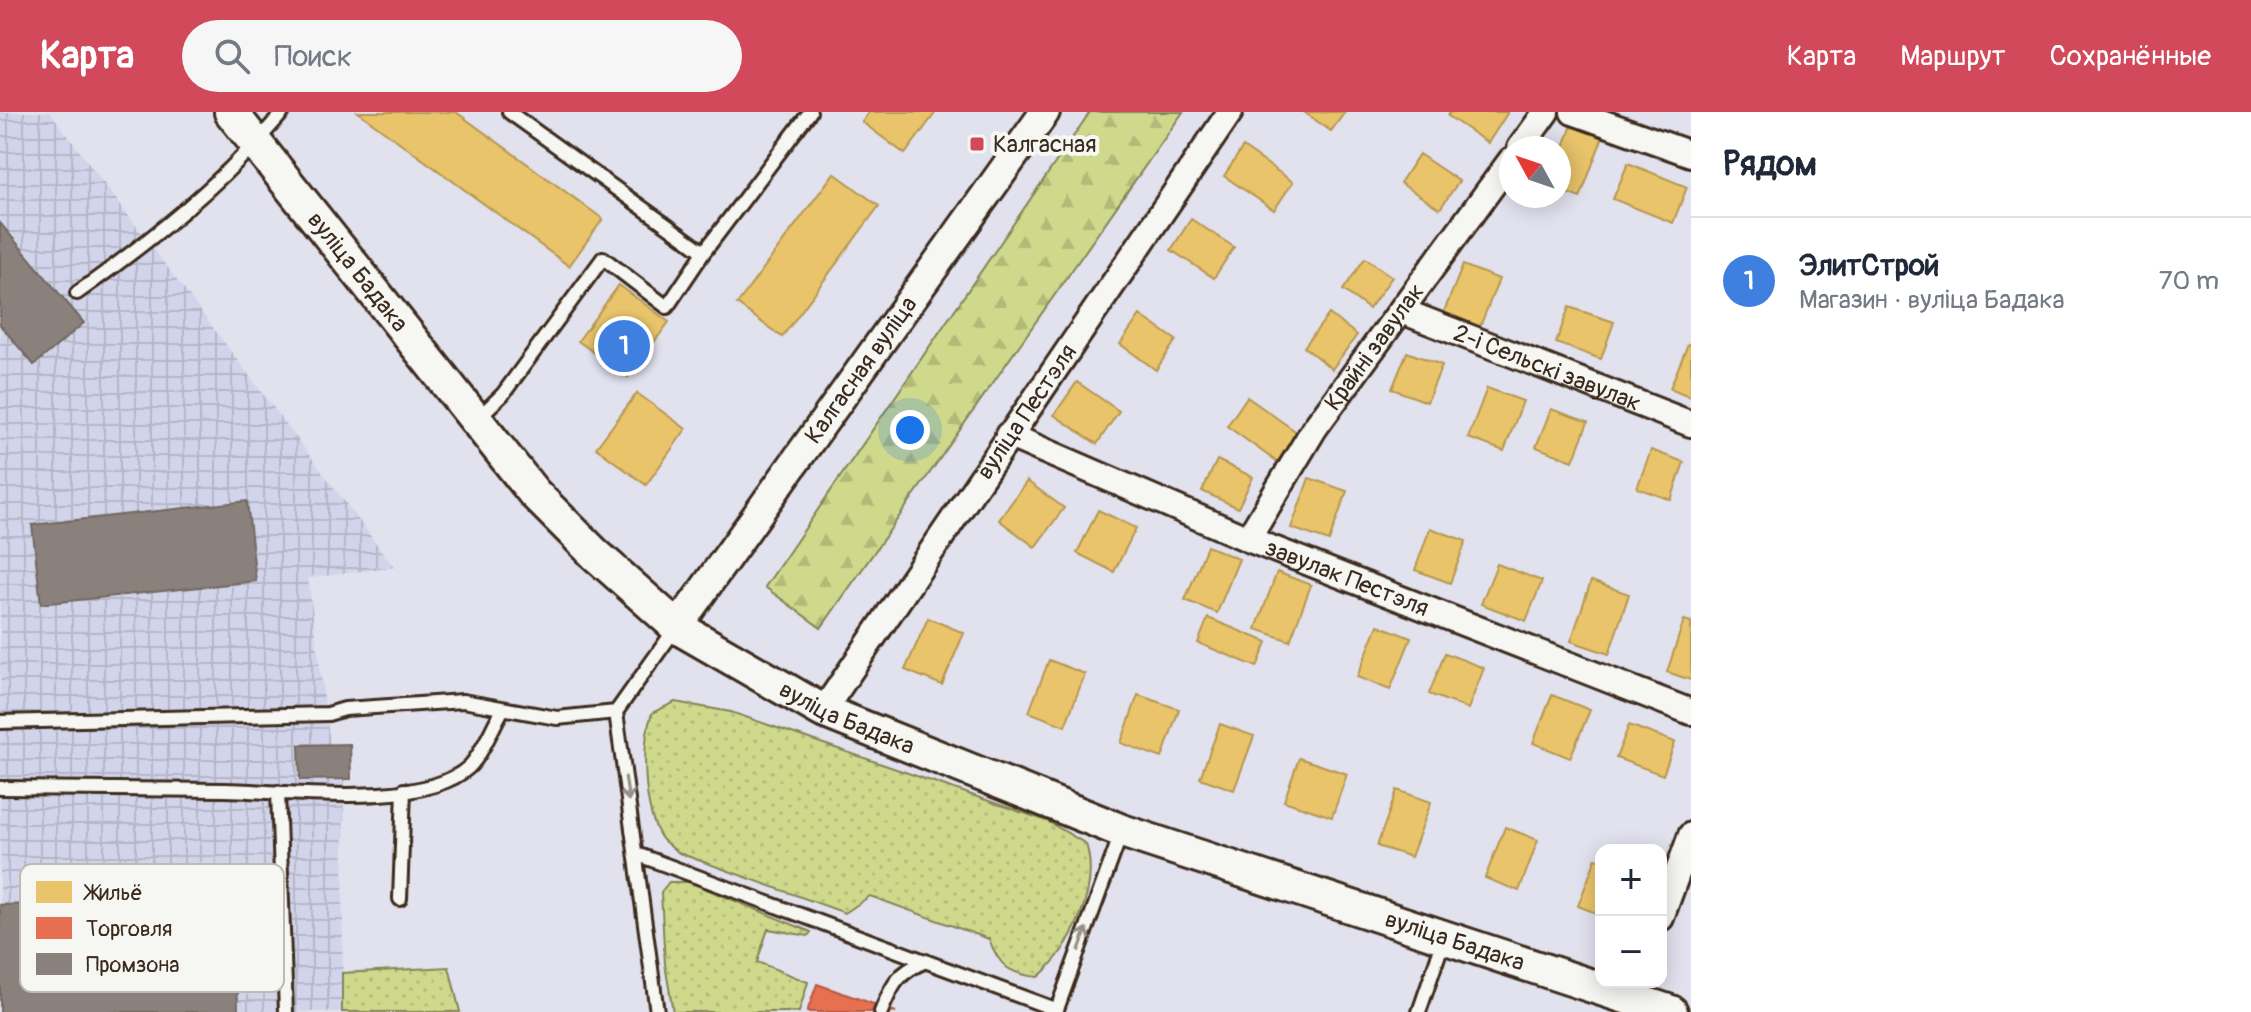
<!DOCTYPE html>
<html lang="ru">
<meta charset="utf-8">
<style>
body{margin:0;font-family:Pangolin,sans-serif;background:#f6f6f7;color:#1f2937}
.controls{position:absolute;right:24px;bottom:24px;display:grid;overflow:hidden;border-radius:16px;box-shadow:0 4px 20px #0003}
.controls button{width:72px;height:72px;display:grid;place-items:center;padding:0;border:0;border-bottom:2px solid #e0e1e3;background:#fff;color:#1f2937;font:40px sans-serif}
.compass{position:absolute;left:1499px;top:24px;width:72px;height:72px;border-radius:50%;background:#fff;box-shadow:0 4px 20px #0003;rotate:310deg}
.you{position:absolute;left:910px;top:318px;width:28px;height:28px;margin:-20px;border:6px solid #fff;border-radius:50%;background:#1a73e8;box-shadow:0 0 0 12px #1a73e833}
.badge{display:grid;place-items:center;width:52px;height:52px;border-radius:50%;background:#d1495b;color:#fff;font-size:26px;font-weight:700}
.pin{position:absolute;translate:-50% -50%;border:4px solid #fff;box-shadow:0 2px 8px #0006}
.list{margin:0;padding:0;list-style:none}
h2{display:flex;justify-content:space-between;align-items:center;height:104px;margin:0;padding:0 32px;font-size:34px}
h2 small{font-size:26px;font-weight:400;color:#747a83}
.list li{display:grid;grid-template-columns:52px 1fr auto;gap:24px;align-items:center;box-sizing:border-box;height:128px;padding:0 32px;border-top:2px solid #e0e1e3}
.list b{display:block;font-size:30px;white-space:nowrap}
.list p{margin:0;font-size:26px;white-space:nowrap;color:#747a83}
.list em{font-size:26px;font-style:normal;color:#747a83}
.icon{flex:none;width:44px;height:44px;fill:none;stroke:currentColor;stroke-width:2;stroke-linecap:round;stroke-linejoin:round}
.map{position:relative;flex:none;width:1691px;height:900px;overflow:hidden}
header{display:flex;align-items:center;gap:48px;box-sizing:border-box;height:112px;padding:0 40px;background:#d1495b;color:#fff}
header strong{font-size:38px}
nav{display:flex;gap:44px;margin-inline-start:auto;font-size:28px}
.search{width:560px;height:72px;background:#f6f6f7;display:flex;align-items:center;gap:20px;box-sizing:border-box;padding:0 28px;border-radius:44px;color:#747a83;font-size:30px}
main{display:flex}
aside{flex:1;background:#fff}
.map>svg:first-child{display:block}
.industrial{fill:url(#industrial-grid)}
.grass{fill:url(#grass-dots);stroke:#848255;stroke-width:2}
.forest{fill:url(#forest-firs);stroke:#848255;stroke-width:2}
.homes{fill:#e9c46a;stroke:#b59653;stroke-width:2}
.shops{fill:#e76f51;stroke:#b35a42;stroke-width:2}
.industry{fill:#8a817c;stroke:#726760;stroke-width:2}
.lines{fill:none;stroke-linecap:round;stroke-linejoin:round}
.service-casing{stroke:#3b2a1e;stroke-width:18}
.minor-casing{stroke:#3b2a1e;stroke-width:30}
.tertiary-casing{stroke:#3b2a1e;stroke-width:34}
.secondary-casing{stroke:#3b2a1e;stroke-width:38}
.service{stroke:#f6f6f2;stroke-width:12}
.minor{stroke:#f6f6f2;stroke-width:24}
.tertiary{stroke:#f6f6f2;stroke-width:28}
.secondary{stroke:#f6f6f2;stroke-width:32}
.oneway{stroke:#989088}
.poi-dot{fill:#d1495b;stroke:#f6f6f2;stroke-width:3}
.labels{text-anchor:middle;stroke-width:8;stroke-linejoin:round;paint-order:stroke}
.poi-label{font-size:24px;fill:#3b2a1e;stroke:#f6f6f2;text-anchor:start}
.street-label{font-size:24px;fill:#3b2a1e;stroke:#f6f6f2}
.key{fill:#f6f6f2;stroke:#beb9b2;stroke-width:2}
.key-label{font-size:22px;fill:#3b2a1e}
</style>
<header>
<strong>Карта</strong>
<div class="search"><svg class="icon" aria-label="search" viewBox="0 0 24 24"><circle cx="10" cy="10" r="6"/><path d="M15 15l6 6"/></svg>Поиск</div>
<nav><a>Карта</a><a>Маршрут</a><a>Сохранённые</a></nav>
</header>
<main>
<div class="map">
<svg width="1691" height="900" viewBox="0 0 1691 900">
<defs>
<pattern id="industrial-grid" width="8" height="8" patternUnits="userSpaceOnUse" patternTransform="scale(2)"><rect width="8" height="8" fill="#d2d4eb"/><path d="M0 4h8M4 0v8" fill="none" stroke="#b5b6c9"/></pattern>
<pattern id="grass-dots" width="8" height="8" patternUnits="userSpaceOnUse" patternTransform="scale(2)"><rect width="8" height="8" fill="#ced98c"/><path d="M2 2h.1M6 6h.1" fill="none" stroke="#b2ba78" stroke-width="1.8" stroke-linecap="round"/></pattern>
<pattern id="forest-firs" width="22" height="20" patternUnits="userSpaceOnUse" patternTransform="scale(2)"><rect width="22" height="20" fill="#ced98c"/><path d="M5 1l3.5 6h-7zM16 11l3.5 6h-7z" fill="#b2ba78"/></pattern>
</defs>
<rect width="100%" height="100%" fill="#e1e2ee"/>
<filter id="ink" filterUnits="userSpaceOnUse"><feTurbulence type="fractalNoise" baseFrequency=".0125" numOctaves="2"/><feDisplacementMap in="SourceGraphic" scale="16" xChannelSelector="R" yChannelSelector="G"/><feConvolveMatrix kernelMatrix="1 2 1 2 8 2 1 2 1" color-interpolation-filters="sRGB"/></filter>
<g filter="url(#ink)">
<path class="industrial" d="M0,0h50l344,455 -86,11 22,166h20l1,35 -7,1 -2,232h-342z"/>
<path class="grass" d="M675,590l56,10 316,109 39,23c14,44 -14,104 -48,133 -29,-3 -39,-11 -49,-38l-119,-43 -25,17 -166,-60c-6,-5 -15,-10 -19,-17 -17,-29 -19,-92 -8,-123z
M669,770h20l122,50 -3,4 -40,-7 -11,33 51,20 -9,30h-126l-8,-48 -4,-72z
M449,855l11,45h-118v-39z"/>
<path class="forest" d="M1090,0h93l-362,516 -56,-41z"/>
<path class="homes" d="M358,0h98l147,107 -34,47z
M869,0h67l-31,42 -43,-32z
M1304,0h41l-14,19z
M1450,0h58l-20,31 -40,-27z
M1572,13l31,11 -23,62 -21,-8v-30z
M1243,35l50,35 -19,28 -50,-34z
M1419,42l40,27 -19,28 -40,-26z
M1628,51l59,24 -14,36 -60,-24z
M834,61l45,33 -97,131 -45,-33z
M1191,107l43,28 -20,31 -43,-28z
M1365,146l27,19 -23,32 -26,-19z
M1463,153l36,14 -20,50 -36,-15z
M619,173l50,37 -41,55 -50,-36z
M1569,195l45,15 -13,37 -45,-16z
M1329,202l28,21 -25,34 -28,-22z
M1140,203l36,25 -20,30 -36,-26z
M1688,232l3,1v52l-21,-9z
M1407,240l35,13 -15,37 -35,-13z
M1077,270l42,29 -22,33 -43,-29z
M1487,276l36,13 -19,50 -36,-13z
M637,281l49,36 -40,56 -50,-37z
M1247,285l51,36 -21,29 -50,-36z
M1551,297l37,13 -15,39 -37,-14z
M1651,338l33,12 -13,38 -34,-12z
M1217,348l36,17 -15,31 -36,-17z
M1309,366l38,13 -18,50 -38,-13z
M1027,369l37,27 -29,39 -36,-27z
M1098,398l38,18 -22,44 -37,-19z
M1430,416l36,13 -16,42 -35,-13z
M1207,434l32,13 -22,54 -32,-13z
M1497,452l45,17 -16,40 -45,-17z
M1277,460l34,13 -21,56 -34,-12z
M1591,469l38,13 -20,60 -38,-13z
M928,506l36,15 -22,52 -37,-15z
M1208,506l59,24 -10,25 -59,-24z
M1684,508l7,2v58l-24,-8z
M1378,513l33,13 -21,52 -33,-13z
M1445,541l39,15 -16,41 -39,-15z
M1049,548l36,14 -20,52 -36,-14z
M1138,583l41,14 -17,49 -41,-15z
M1552,583l38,15 -20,48 -37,-15z
M1220,612l34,12 -20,54 -34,-12z
M1629,613l46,17 -12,33 -47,-17z
M1299,646l48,16 -15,43 -48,-16z
M1397,678l34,12 -20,55 -34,-11z
M1505,715l33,13 -19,51 -34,-13z
M1596,746l5,2v55l-23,-9z"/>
<path class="shops" d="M817,872l79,28h-89z"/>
<path class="industry" d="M0,111l84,100 -50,42 -34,-40z
M247,389l9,80 -215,23 -9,-79z
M350,632l1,35 -51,1 -1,-35z
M236,789l2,111h-238v-107z"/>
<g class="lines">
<defs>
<path id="service" d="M509,0l195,140 106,-140
M77,181c75,-53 147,-111 206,-181
M477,307l26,-25 100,-136 64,49 37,-55
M616,600l41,300
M0,610l328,-8 17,-5 118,-8 94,17 59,-6 59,-83
M0,676c75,1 150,2 225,2 60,1 198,20 244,-23 14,-14 24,-42 34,-58
M278,680l8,220
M636,742l421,156
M400,787l4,-109
M881,900c11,-27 17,-40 45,-51
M1056,900l66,-181
M1419,900l25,-73"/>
<g id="minor">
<path d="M1573,0l118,42"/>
<path d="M1520,36l26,-36"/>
<path id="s1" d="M1402,199l289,113"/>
<path id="s2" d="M1008,323l240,104 443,173"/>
<path id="s3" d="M1248,427l66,-110 197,-269"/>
<path id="s4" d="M823,599l407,-599"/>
<path d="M1661,806l30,-83"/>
</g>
<g id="tertiary">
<path id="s5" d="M677,515l368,-515"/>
</g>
<g id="secondary">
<path id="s6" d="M231,0l303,381 61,61 82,73 146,84 299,120 549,181"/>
</g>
</defs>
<use href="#service" class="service-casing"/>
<use href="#minor" class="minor-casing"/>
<use href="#tertiary" class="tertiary-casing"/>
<use href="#secondary" class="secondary-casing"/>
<use href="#service" class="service"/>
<use href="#minor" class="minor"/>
<use href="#tertiary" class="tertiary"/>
<use href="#secondary" class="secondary"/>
</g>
<defs><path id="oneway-shaft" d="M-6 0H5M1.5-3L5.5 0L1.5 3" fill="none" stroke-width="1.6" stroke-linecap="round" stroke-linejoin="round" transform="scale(2)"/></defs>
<g class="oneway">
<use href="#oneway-shaft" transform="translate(627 677) rotate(82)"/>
<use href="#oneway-shaft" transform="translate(1083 827) rotate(-70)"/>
</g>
</g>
<rect class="poi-dot" x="969" y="24" width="16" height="16" rx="4"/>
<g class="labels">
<g class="poi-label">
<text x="993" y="40">Калгасная</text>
</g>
<g class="street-label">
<text dy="8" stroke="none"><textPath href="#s6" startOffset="204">вуліца Бадака</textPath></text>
<text dy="8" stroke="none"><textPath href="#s3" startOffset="230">Крайні завулак</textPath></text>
<text dy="8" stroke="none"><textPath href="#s1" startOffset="156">2-і Сельскі завулак</textPath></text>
<text dy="8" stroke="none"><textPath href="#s5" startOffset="316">Калгасная вуліца</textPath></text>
<text dy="8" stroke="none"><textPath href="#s4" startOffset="362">вуліца Пестэля</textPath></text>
<text dy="8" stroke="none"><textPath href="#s2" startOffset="368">завулак Пестэля</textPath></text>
<text dy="8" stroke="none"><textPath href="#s6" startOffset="876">вуліца Бадака</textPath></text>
<text dy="8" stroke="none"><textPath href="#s6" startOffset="1524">вуліца Бадака</textPath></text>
</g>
</g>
<rect x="20" y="752" width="264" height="128" rx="12" class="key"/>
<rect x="36" y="769" width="36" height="22" fill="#e9c46a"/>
<rect x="36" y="805" width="36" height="22" fill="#e76f51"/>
<rect x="36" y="841" width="36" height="22" fill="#8a817c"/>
<g class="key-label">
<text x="86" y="788">Жильё</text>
<text x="86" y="824">Торговля</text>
<text x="86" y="860">Промзона</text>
</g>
</svg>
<div class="controls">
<button>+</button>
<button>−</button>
</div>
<svg class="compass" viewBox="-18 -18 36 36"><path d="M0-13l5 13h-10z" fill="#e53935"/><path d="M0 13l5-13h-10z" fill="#747a83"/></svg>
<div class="you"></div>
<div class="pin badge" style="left:624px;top:234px;background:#3f7fe0">1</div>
</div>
<aside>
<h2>Рядом<small></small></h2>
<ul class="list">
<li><span class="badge" style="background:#3f7fe0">1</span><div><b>ЭлитСтрой</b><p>Магазин · вуліца Бадака</p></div><em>70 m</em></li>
</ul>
</aside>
</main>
